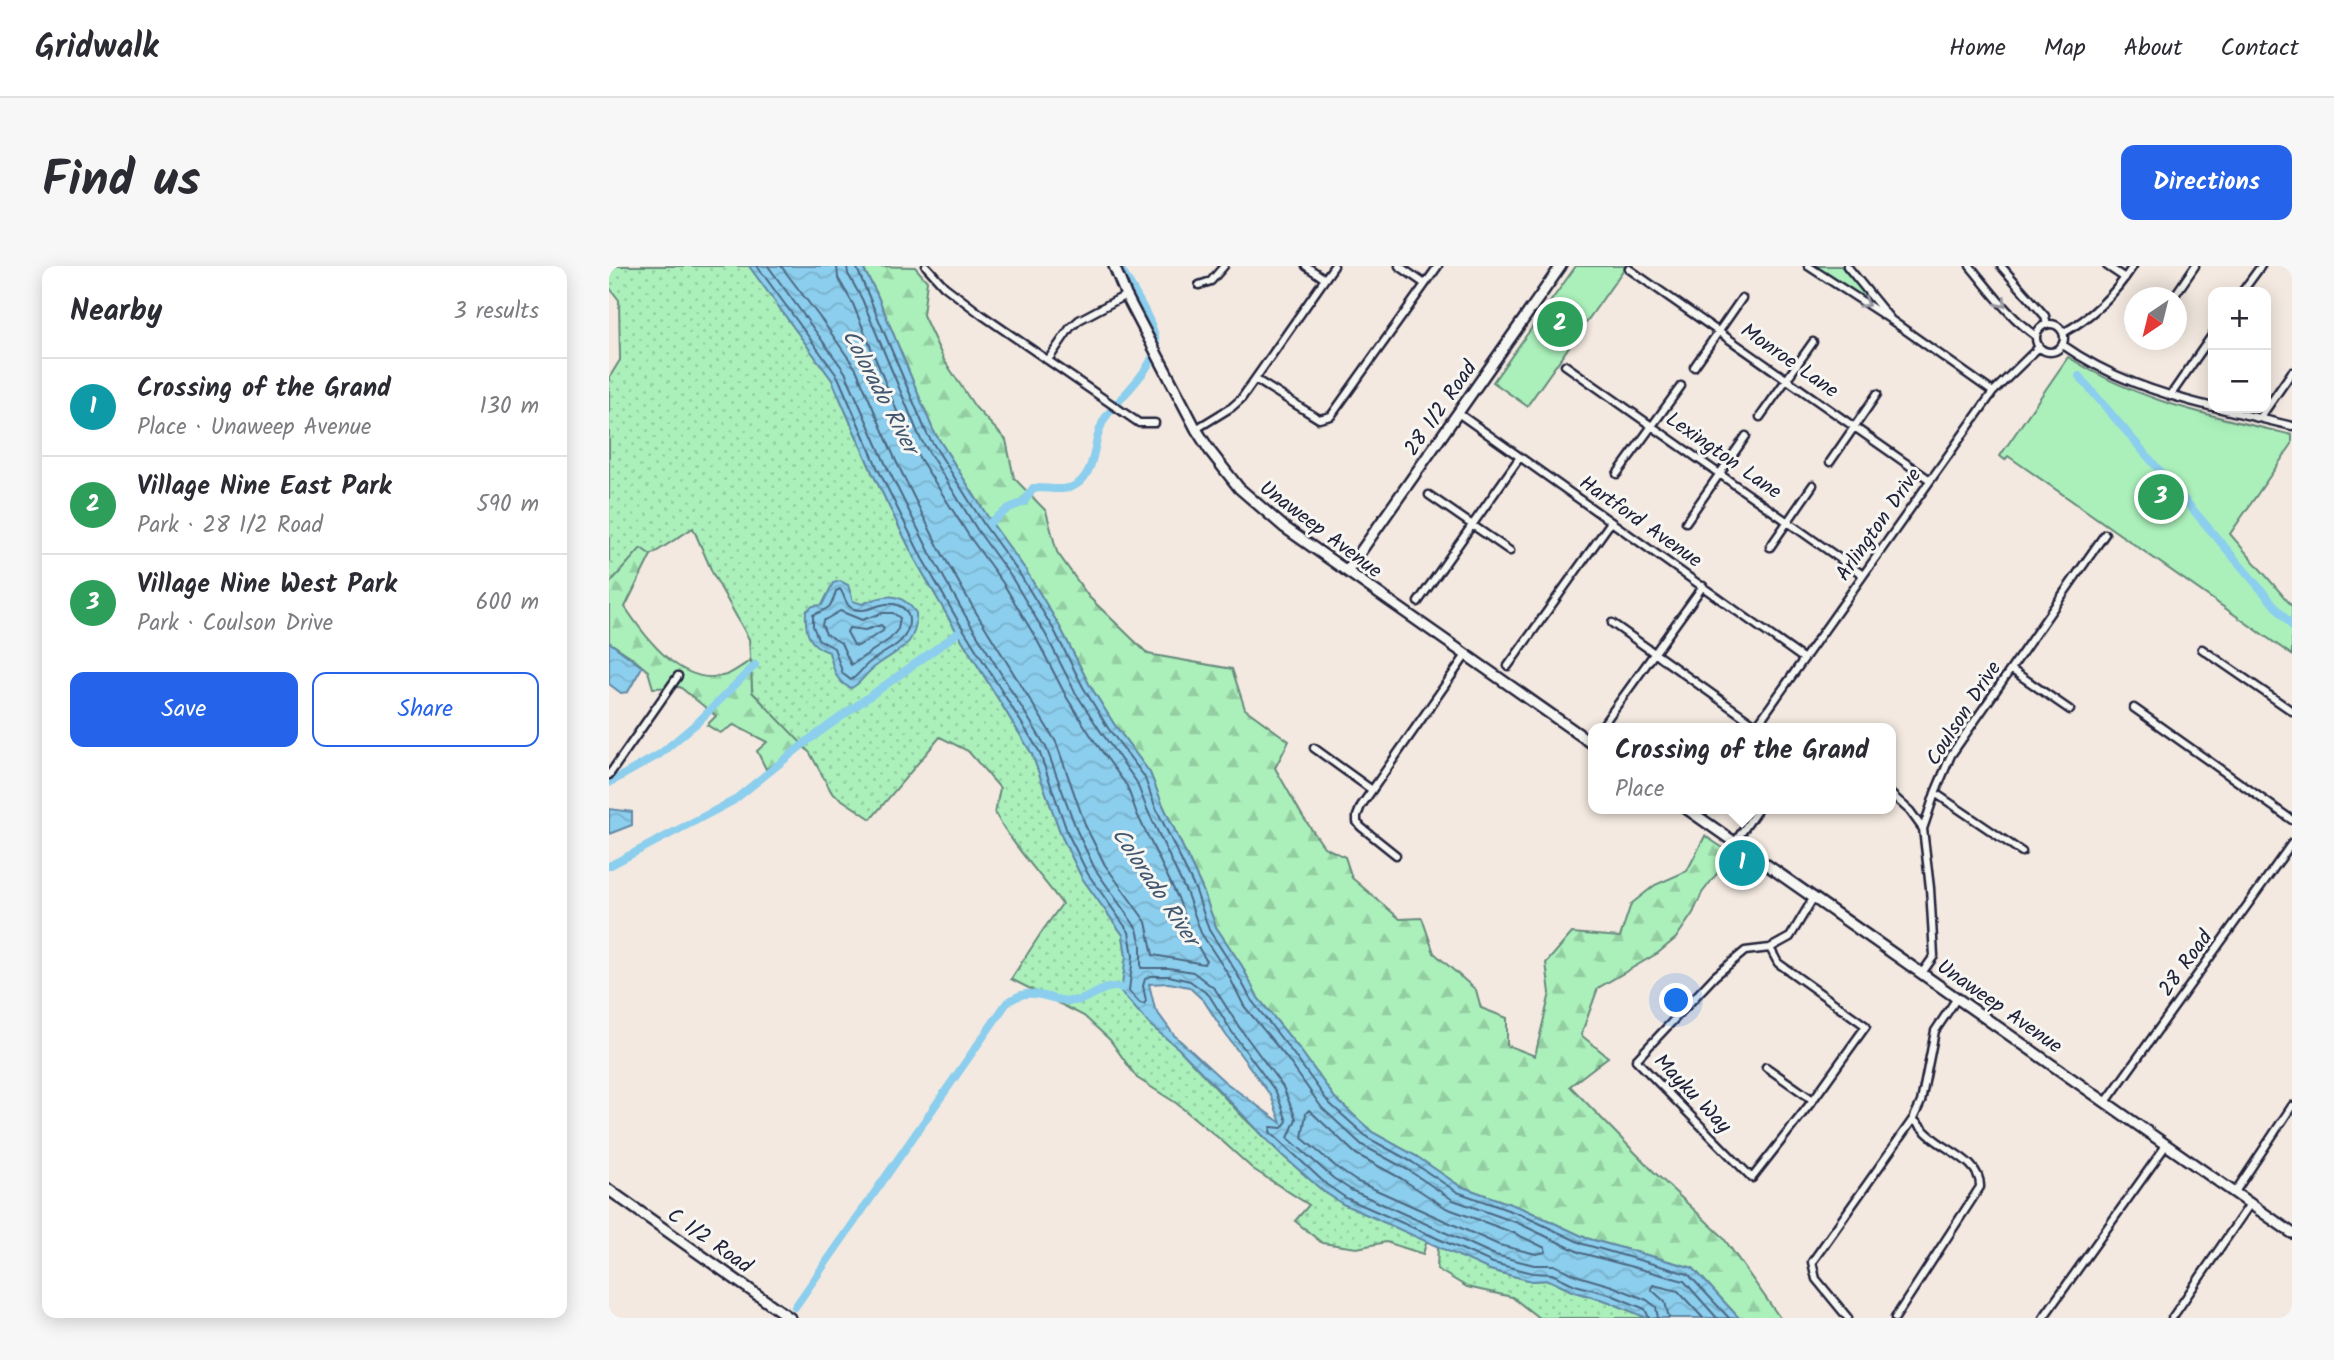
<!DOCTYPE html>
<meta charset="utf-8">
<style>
body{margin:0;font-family:Kalam,sans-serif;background:#f7f7f7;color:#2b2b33}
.controls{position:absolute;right:21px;top:21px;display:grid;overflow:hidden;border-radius:14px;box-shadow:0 4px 18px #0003}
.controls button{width:63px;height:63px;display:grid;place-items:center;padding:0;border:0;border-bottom:2px solid #e1e1e2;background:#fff;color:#2b2b33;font:35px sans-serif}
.compass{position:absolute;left:1515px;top:21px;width:63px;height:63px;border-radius:50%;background:#fff;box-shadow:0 4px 18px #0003;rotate:215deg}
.you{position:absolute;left:1068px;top:735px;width:24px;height:24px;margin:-18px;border:5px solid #fff;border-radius:50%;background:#1a73e8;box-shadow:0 0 0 10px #1a73e833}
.badge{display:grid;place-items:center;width:46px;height:46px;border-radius:50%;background:#2563eb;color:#fff;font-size:23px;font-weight:700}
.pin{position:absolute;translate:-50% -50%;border:4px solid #fff;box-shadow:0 2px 7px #0006}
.popup{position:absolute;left:979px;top:457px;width:308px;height:91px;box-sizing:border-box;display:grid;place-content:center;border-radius:14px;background:#fff;filter:drop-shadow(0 2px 5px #0005);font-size:23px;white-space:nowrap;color:#7c7c81}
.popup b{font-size:26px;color:#2b2b33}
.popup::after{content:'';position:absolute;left:50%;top:100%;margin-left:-14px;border:14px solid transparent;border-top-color:#fff}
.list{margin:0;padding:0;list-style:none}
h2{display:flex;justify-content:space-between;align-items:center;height:91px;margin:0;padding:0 28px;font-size:30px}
h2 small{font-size:23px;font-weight:400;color:#7c7c81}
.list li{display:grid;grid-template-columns:46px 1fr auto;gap:21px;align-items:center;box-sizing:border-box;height:98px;padding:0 28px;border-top:2px solid #e1e1e2}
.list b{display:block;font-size:26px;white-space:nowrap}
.list p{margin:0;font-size:23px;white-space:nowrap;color:#7c7c81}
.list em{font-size:23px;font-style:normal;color:#7c7c81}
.actions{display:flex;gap:14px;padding:21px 28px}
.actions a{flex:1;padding:16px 0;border:2px solid #2563eb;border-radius:14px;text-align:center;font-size:24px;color:#2563eb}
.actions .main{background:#2563eb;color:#fff}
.map{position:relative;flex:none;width:1683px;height:1052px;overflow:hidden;border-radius:14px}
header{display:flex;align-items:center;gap:42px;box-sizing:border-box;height:98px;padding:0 35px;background:#fff;border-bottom:2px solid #e1e1e2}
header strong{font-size:33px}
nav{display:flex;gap:38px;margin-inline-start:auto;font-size:24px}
.intro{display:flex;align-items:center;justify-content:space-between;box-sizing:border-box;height:168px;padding:0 42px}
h1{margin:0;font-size:49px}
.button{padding:18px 32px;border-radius:14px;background:#2563eb;color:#fff;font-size:24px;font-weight:700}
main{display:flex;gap:42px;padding:0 42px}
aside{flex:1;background:#fff;border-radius:14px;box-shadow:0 4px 18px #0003}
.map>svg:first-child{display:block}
.grass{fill:url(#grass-dots);stroke:#66897b;stroke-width:2}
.forest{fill:url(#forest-firs);stroke:#66897b;stroke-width:2}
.park{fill:#abf0bb;stroke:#66897b;stroke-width:2}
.water{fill:url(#water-waves);stroke:#6289a6;stroke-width:2;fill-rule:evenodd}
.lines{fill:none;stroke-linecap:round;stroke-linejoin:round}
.shore{stroke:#4c6782;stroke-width:2}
.canal{stroke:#8cceed;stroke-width:8}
.street-casing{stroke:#22223b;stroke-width:11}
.secondary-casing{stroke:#22223b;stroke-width:14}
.street{stroke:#f6f6f2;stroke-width:6}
.secondary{stroke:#f6f6f2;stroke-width:9}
.oneway{stroke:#9797a0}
.labels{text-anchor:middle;stroke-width:6;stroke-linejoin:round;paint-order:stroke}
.street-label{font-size:21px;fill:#22223b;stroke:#f6f6f2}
.water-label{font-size:23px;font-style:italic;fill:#425670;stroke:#f6f6f2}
</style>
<header>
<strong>Gridwalk</strong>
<nav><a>Home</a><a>Map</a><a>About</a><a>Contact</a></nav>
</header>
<div class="intro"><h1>Find us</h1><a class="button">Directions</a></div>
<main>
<aside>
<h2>Nearby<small>3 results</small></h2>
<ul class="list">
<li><span class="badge" style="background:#0f9aa8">1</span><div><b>Crossing of the Grand</b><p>Place · Unaweep Avenue</p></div><em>130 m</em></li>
<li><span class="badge" style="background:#2e9e5b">2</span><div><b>Village Nine East Park</b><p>Park · 28 1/2 Road</p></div><em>590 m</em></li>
<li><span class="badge" style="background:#2e9e5b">3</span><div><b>Village Nine West Park</b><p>Park · Coulson Drive</p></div><em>600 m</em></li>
</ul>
<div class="actions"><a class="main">Save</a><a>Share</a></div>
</aside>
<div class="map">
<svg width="1683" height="1052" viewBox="0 0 1683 1052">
<defs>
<pattern id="grass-dots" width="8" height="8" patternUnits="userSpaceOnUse" patternTransform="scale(1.75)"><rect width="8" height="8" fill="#abf0bb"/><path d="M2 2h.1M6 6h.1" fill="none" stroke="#93cea2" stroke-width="1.8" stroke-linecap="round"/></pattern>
<pattern id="forest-firs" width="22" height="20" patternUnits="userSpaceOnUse" patternTransform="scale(1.75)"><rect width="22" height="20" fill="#abf0bb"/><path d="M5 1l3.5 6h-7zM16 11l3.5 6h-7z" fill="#93cea2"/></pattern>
<pattern id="water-waves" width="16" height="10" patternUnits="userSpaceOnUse" patternTransform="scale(1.75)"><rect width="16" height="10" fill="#8cceed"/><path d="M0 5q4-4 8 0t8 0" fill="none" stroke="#78b1cc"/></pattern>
</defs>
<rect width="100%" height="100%" fill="#f3e9e0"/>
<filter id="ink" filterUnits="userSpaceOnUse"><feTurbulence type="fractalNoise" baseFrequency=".0143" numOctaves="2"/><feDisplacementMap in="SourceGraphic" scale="14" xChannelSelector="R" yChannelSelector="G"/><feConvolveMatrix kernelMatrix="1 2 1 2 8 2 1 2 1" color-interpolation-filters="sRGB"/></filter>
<g filter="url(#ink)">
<path class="grass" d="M0,0h140l83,114 40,92 44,89 35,61 81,132 30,83 20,41 41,57 3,21 24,69 28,23 64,68 40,39 41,36 20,13 84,36 -4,14 -37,-12 -29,6 -35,-5 -27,-22 14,-16 -56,-36 -32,-29 -45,-37 -39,-25 -27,-38 -26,-24 -73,-37 32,-49 19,-26c-22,-30 -49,-58 -67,-91l5,-25 -32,-37 -28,-14 -69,82 -39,-26 -22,-40 -58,-61 -3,-53 -36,-65 -20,-46 -48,31 -36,57v-238l11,-18 -1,-60 -10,-13z
M829,979l52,25 42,11 17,-1 23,11 35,10 40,17h-108l-27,-21 -45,-10 -30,-18z"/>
<path class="forest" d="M253,0l53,1 12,14 -4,34 21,45 31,47 31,33 8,38 32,33 11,41 32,45 59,57 84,15 13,40 44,32 -14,27 28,49 21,30 21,10 7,21 48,41 22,-1 12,35 42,37 5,18 26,10v27l28,11 15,-63 -4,-30 26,-30 48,4 11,-33 24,-19 32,-14 18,-35 27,18 -30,39 -9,20 -17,25 -18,15 -60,35 -17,47 27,22 -38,29 84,86 68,64 58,82h-41l-46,-50 -107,-30 -62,-29 -64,-23 -44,-30 -44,-24 -37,-34 -37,-51 -40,-49 -16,-32 -26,-39 -14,-39 -40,-85 -12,-30 -36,-49 -25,-40 -29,-57 -35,-58 -34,-47 -58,-92 -57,-138z
M32,282l10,7 -26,52c20,30 55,78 97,69 10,-1 19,-11 29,-15l1,31 53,55 -39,22 -9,-18 10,-9 -33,-17 -14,8 -13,-8 9,-9 -36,-29 -27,1 -5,-17 -18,-15 -21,-14v-58z"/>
<path class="park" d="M967,0h50l-99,140 -34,-24z
M1206,0h26l30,35 -4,1z
M1459,91c72,46 143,58 224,78v9l-62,90 62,72v49l-284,-199 -3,4 -5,-4z"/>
<path class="water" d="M140,0h113l14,26 57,138 58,92 34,47 35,58 29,57 25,40 36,49 12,30 40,85 14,39 26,39 16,32 40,49 37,51 37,34 44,24 44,30 64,23 62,29 107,30 46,50h-92l-40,-17 -35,-10 -23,-11 -17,1 -42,-11 -147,-66 -20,-13 -41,-36 -104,-107 -28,-23 -29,-33 5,-36 -3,-21 -41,-57 -20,-41 -30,-83 -81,-132 -35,-61 -44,-89 -40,-92zM560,717l20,4 15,14 22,34 45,61 10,27 -56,-41 -51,-47 -19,-26 -6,-25z
M231,315l8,4 5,16 9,3c22,-9 38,-14 54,9 2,37 -23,37 -45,57 -8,7 -11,14 -20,18 -16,-5 -18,-22 -22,-36 -22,-7 -24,-21 -23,-41l7,-5 9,-1 11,-22z
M0,376l33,25 -14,25 -7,1 -12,-9z
M0,543l23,3v13l-23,9z"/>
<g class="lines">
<path class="shore" d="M148,0l81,111 40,92 44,89 35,61 82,132 29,83 20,40 41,58 4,24 -4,35 11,12 4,1 2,-3 -3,-15 2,-7 5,-3h19l21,5 19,14 23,37 44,60 11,29 -5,7 -11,-1 -1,5 57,53 19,13 147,65 40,10 19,1 23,11 34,9 36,15 4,9
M159,0l77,106 41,93 44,88 35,62 81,132 31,84 18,38 42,60 4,16v23h28l24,4 22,17 24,38 44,60 13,32 -8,19 45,40 18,12 144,65 39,10h20l24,11 34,10 35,14 9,7 2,11
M172,0l43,57 32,46 40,92 43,87 35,61 82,133 30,85 19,38 41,57 7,33 51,9 2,-4 -14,-23 -14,-39 -41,-84 -10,-28 -34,-47 -26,-41 -30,-58 -34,-57 -34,-47 -59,-93 -57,-139 -15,-26 -1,-12
M238,0l1,8 14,25 58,139 58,93 34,47 34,57 29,57 26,40 35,49 11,28 40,85 14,39 27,41 16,32 42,51 36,51 40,37 46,25 45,30 65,23 63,30 103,28 33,37
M247,0l71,168 58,92 34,47 35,57 29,57 25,41 36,48 11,30 41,85 13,39 26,40 17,31 40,51 37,51 39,35 44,24 45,30 65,23 61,29 105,30 41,44
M231,323c4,5 5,14 10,18 15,10 31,-8 47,-2 7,2 12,8 12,16 0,23 -24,29 -39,41 -7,5 -12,14 -19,18l-8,-6 -9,-26 -16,-9 -5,-13v-11c16,-7 18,-6 23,-24z
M231,345l22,9 20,-7h11l7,5 -2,11 -8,10 -39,26 -10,-22 -15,-9 -4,-9 1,-4z
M272,359l3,3 -1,3 -25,15 -4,-1 -7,-13 2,-4 16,2z
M700,844l47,44 46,25 44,29 68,25 31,15 1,4 -10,2 -37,-9 -143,-64 -16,-11 -38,-32 4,-25z
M1060,1052l-4,-16 -14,-13 2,-4 25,6 25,27"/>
<path class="canal" d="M1470,110l213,250
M382,256l18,-14 15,-6 9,-14c17,-1 33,6 47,-6 18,-17 12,-44 25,-64 13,-19 52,-52 51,-75 0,-18 -27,-60 -37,-77
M0,517l51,-29 38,-32 57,-57
M0,600l124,-65 77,-62 148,-106
M186,1041l211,-303c25,-22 41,-2 68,-3 17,-1 30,-18 47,-13"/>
<defs>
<path id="street" d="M317,0l18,20 38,29 157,108h16
M697,0l19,13
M790,0l26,18
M1199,0l83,54 -44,-54
M1361,0c20,24 40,52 66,70
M1392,0l44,50 2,9
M1498,0l18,12
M1020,3l301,211
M590,19l12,-4 13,-15
M1633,26l19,-26
M1564,32l22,-32
M1282,54l102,72
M1427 72a14 14 0 1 1 28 0a14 14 0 1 1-28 0Z
M1454,67c29,-16 52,-39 70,-67
M1454,79c45,32 97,49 150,62
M439,94l22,-32 9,-8 47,-25
M956,99l298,210
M1085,101l48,-69
M646,113l64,40 12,-3 107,-150
M1561,130l43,-62
M1608,142l75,18
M849,147l346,246
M1151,151l53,-75
M1651,152l32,-46
M587,163l36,-22 9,-8 93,-133
M1221,196l47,-68
M1008,208l64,-88
M820,229l81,56
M1077,256l60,-86
M1161,281l43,-62
M809,336l102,-145
M1003,357l145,103
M1593,383l90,62
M899,400l103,-144
M1403,404l58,40
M1525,442l158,112
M993,460l101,-140
M1146,462l238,-336 46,-45
M705,482l58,42
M0,509l69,-99
M1326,527l87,59
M1282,528l19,17 13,18
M1126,576l23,-33
M787,589l-35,-28 -4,-5v-6l4,-10 105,-151
M1161,682l8,15 88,63 -53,74 -61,78 -116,-118 79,-84 30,-25 25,-3 20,-11 24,-40
M1313,707l12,-17 -4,-68 -7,-59 12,-36 16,-38 154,-221
M1157,801l47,33
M1497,836l186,-259
M1626,926l57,-86
M1239,1052l-32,-39 -4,-17 101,-143 8,-17 14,-71 22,-33
M1286,1052l85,-131c1,-24 -30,-35 -46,-48 -8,-6 -14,-13 -21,-20
M1434,1052l124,-174
M1563,1052l78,-114"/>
<path id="secondary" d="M505,0l12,29 70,134 14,22 29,37 45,39 309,217
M738,305l214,-305
M1078,543l605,424
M0,924l181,128"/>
</defs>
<use href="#street" class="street-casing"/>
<use href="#secondary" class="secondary-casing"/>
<use href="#street" class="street"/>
<use href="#secondary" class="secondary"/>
</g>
<defs><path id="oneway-chevron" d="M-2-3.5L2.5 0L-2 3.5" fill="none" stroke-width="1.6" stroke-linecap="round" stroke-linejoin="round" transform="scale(1.75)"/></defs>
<g class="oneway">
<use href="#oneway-chevron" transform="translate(1256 37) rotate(33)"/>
<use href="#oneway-chevron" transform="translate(1393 37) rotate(48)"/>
</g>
</g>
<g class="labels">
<g class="street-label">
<text transform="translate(1181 94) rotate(35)" y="7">Monroe Lane</text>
<text transform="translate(831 142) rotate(-55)" y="7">28 1/2 Road</text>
<text transform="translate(1115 189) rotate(35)" y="7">Lexington Lane</text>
<text transform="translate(1032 255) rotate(35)" y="7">Hartford Avenue</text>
<text transform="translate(1269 258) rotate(-55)" y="7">Arlington Drive</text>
<text transform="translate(712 263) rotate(37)" y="7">Unaweep Avenue</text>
<text transform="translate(1354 447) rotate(-57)" y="7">Coulson Drive</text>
<text transform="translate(1576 697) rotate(-54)" y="7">28 Road</text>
<text transform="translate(1391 740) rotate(35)" y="7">Unaweep Avenue</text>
<text transform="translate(1084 827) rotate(46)" y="7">Mayku Way</text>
<text transform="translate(101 974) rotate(35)" y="7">C 1/2 Road</text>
</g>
<g class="water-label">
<text transform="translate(272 125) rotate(62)" y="8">Colorado River</text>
<text transform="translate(547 620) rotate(56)" y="8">Colorado River</text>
</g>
</g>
</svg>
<div class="controls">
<button>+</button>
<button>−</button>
</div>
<svg class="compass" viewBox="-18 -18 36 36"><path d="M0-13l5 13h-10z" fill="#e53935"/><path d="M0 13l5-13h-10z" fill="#7c7c81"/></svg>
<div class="you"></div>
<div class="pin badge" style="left:1133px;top:597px;background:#0f9aa8">1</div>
<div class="popup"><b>Crossing of the Grand</b>Place</div>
<div class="pin badge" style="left:951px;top:58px;background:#2e9e5b">2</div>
<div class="pin badge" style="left:1552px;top:231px;background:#2e9e5b">3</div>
</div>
</main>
